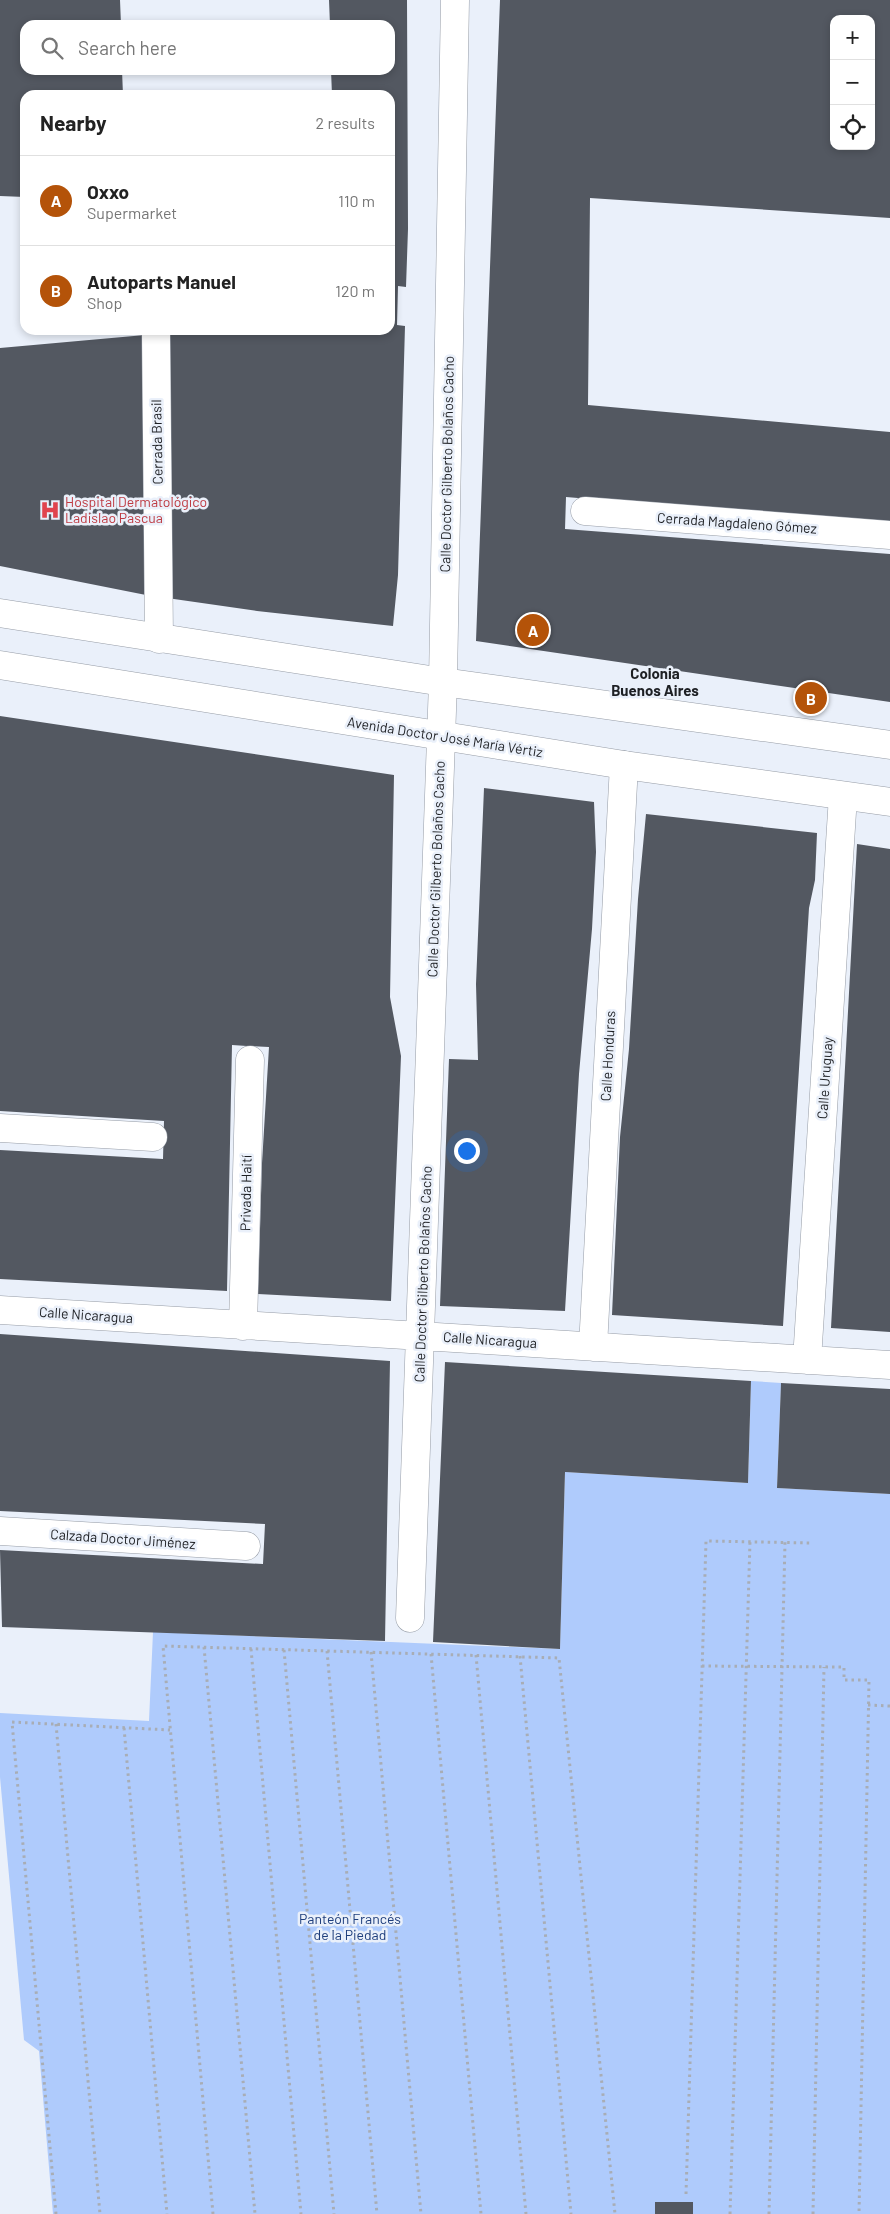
<!DOCTYPE html>
<meta charset="utf-8">
<style>
body{margin:0;font-family:Barlow,sans-serif;background:#f2f2f2;color:#222}
.controls{position:absolute;right:15px;top:15px;display:grid;overflow:hidden;border-radius:10px;box-shadow:0 2px 8px #0003}
.controls button{width:45px;height:45px;display:grid;place-items:center;padding:0;border:0;border-bottom:1px solid #e0e0e0;background:#fff;color:#222;font:25px sans-serif}
.you{position:absolute;left:466px;top:1150px;width:18px;height:18px;margin:-12px;border:4px solid #fff;border-radius:50%;background:#1a73e8;box-shadow:0 0 0 8px #1a73e833}
.badge{display:grid;place-items:center;width:32px;height:32px;border-radius:50%;background:#b45309;color:#fff;font-size:16px;font-weight:700}
.pin{position:absolute;translate:-50% -50%;border:2px solid #fff;box-shadow:0 1px 5px #0006}
.list{margin:0;padding:0;list-style:none}
h2{display:flex;justify-content:space-between;align-items:center;height:65px;margin:0;padding:0 20px;font-size:21px}
h2 small{font-size:16px;font-weight:400;color:#767676}
.list li{display:grid;grid-template-columns:32px 1fr auto;gap:15px;align-items:center;box-sizing:border-box;height:90px;padding:0 20px;border-top:1px solid #e0e0e0}
.list b{display:block;font-size:19px;white-space:nowrap}
.list p{margin:0;font-size:16px;white-space:nowrap;color:#767676}
.list em{font-size:16px;font-style:normal;color:#767676}
.icon{flex:none;width:28px;height:28px;fill:none;stroke:currentColor;stroke-width:2;stroke-linecap:round;stroke-linejoin:round}
.map{position:relative;flex:none;width:890px;height:2214px;overflow:hidden}
.search{position:absolute;background:#fff;box-shadow:0 2px 8px #0003;left:20px;top:20px;width:375px;height:55px;display:flex;align-items:center;gap:12px;box-sizing:border-box;padding:0 18px;border-radius:15px;color:#767676;font-size:19px}
.panel{position:absolute;background:#fff;box-shadow:0 2px 8px #0003;left:20px;top:90px;width:375px;height:245px;border-radius:15px}
.map>svg:first-child{display:block}
.green{fill:#afcbfc}
.building{fill:#535861;fill-rule:evenodd}
.lines{fill:none;stroke-linecap:round;stroke-linejoin:round}
.street-casing{stroke:#969ca6;stroke-width:29}
.secondary-casing{stroke:#969ca6;stroke-width:29}
.path{stroke:#a8adb5;stroke-width:3;stroke-dasharray:2.5 4;stroke-linecap:butt}
.street{stroke:#fff;stroke-width:28}
.secondary{stroke:#fff;stroke-width:28}
.labels{text-anchor:middle;stroke-width:5;stroke-linejoin:round;paint-order:stroke}
.street-label{font-size:14px;fill:#1e2024;stroke:#eaf0fa}
.health-label{font-size:14px;fill:#be3a42;stroke:#eaf0fa;text-anchor:start}
.park-label{font-size:14px;fill:#1d3d7c;stroke:#eaf0fa}
.neighbourhood-label{font-size:15px;font-weight:bold;fill:#1e2024;stroke:#eaf0fa}
</style>
<div class="map">
<svg width="890" height="2214" viewBox="0 0 890 2214">
<rect width="100%" height="100%" fill="#eaf0fa"/>
<path class="green" d="M751,1381l30,2 -4,105 113,6v720h-837l-14,-163 -15,-11 -24,-263v-64l149,8 4,-89 407,17 5,-177 183,11z"/>
<path class="building" d="M0,0h120l1,25h-96v45h97l1,25h-98v102l-25,-1z
M329,0h78l1,229 -2,58 -8,-1 -1,39 8,1 -7,249 -5,51 -136,-15 -97,-14 4,-267h226v-235h-58l-1,-25h59v-45h-60z
M500,0h390v218l-300,-20 -2,207 302,27v92l-324,-27 -1,32 325,25v148l-414,-61zM834,19h37v127h-37z
M145,335l1,260 -146,-29v-218z
M0,716l394,59 -4,222 11,59 -10,245 -133,-7 4,-131 7,-116 -22,-1 -15,-1 -5,246 -227,-12v-129l163,9 1,-38 -164,-10z
M484,788l110,14 2,50 -4,77 -13,145 -14,237 -125,-5 9,-247 29,1 -2,-76z
M646,814l171,19 -2,47 -6,28 -26,418 -171,-11 8,-178 9,-88 9,-150z
M857,844l33,5v483l-59,-4z
M0,1334l390,27 -5,280 -383,-14 -2,-77 263,14 2,-40 -265,-13z
M445,1362l306,19 -3,102 -183,-11 -5,177 -127,-7z
M781,1383l109,6v105l-113,-6z
M655,2202h38v12h-38z"/>
<g class="lines">
<defs>
<path id="street" d="M156,334l3,305
M585,511l305,24
M0,1128l153,9
M0,1310l890,55
M243,1326l7,-266
M593,1347l31,-582
M807,1360l36,-564
M0,1531l246,15
M410,1618l33,-936 12,-682"/>
<path id="secondary" d="M0,613l443,69 447,63
M0,665l624,100 266,37"/>
</defs>
<use href="#street" class="street-casing"/>
<use href="#secondary" class="secondary-casing"/>
<path class="path" d="M204,1647l51,567
M251,1649l50,565
M284,1650l50,564
M327,1651l50,563
M371,1652l50,562
M431,1654l50,560
M476,1655l50,559
M520,1656l51,558
M702,1666l142,1v13h25l-10,534
M868,1705l22,1
M56,1724l44,490
M124,1728l43,486
M686,2194l20,-653 106,2
M56,2214l-44,-492 158,8
M213,2214l-50,-568 396,12 56,556
M730,2214l20,-673
M769,2214l16,-672
M813,2214l11,-547"/>
<use href="#street" class="street"/>
<use href="#secondary" class="secondary"/>
</g>
<defs>
<symbol id="hospital-bare" viewBox="-9 -9 18 18"><path d="M-5-5h3v3.5h4V-5h3V5h-3V1.5h-4V5h-3Z" fill="#e0444e" stroke="#eaf0fa" stroke-width="2.5" paint-order="stroke"/></symbol>
</defs>
<g fill-rule="evenodd">
<use href="#hospital-bare" x="36" y="496" width="28" height="28"/>
</g>
<g class="labels">
<g class="street-label">
<text transform="translate(157 442) rotate(-91)" y="5">Cerrada Brasil</text>
<text transform="translate(447 464) rotate(-89)" y="5">Calle Doctor Gilberto Bolaños Cacho</text>
<text transform="translate(737 523) rotate(4)" y="5">Cerrada Magdaleno Gómez</text>
<text transform="translate(445 737) rotate(9)" y="5">Avenida Doctor José María Vértiz</text>
<text transform="translate(436 869) rotate(-88)" y="5">Calle Doctor Gilberto Bolaños Cacho</text>
<text transform="translate(608 1056) rotate(-87)" y="5">Calle Honduras</text>
<text transform="translate(825 1078) rotate(-86)" y="5">Calle Uruguay</text>
<text transform="translate(246 1193) rotate(-89)" y="5">Privada Haití</text>
<text transform="translate(423 1274) rotate(-88)" y="5">Calle Doctor Gilberto Bolaños Cacho</text>
<text transform="translate(86 1315) rotate(4)" y="5">Calle Nicaragua</text>
<text transform="translate(490 1340) rotate(4)" y="5">Calle Nicaragua</text>
<text transform="translate(123 1539) rotate(4)" y="5">Calzada Doctor Jiménez</text>
</g>
<g class="health-label">
<text x="65" y="507">Hospital Dermatológico<tspan x="65" dy="16">Ladislao Pascua</tspan></text>
</g>
<g class="park-label">
<text x="350" y="1924">Panteón Francés<tspan x="350" dy="16">de la Piedad</tspan></text>
</g>
<g class="neighbourhood-label">
<text x="655" y="679">Colonia<tspan x="655" dy="17">Buenos Aires</tspan></text>
</g>
</g>
</svg>
<div class="controls">
<button>+</button>
<button>−</button>
<button><svg class="icon" aria-label="locate" viewBox="0 0 24 24"><circle cx="12" cy="12" r="6"/><path d="M12 2v4M12 18v4M2 12h4M18 12h4"/></svg></button>
</div>
<div class="you"></div>
<div class="pin badge" style="left:533px;top:630px">A</div>
<div class="pin badge" style="left:811px;top:698px">B</div>
<div class="search"><svg class="icon" aria-label="search" viewBox="0 0 24 24"><circle cx="10" cy="10" r="6"/><path d="M15 15l6 6"/></svg>Search here</div>
<section class="panel">
<h2>Nearby<small>2 results</small></h2>
<ul class="list">
<li><span class="badge">A</span><div><b>Oxxo</b><p>Supermarket</p></div><em>110 m</em></li>
<li><span class="badge">B</span><div><b>Autoparts Manuel</b><p>Shop</p></div><em>120 m</em></li>
</ul>
</section>
</div>
